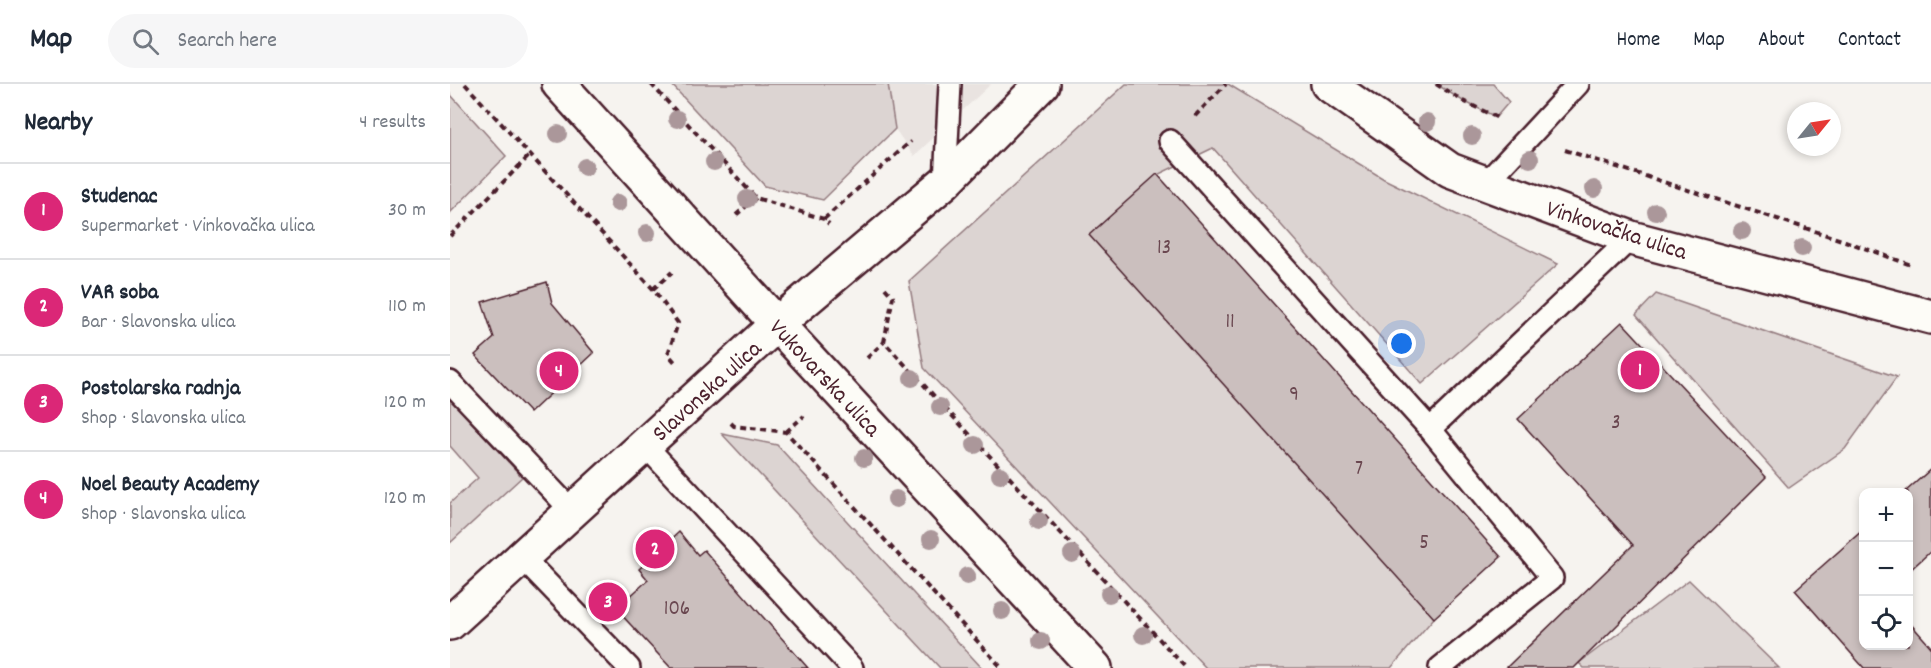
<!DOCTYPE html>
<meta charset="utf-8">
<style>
body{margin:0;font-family:Dekko,sans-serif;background:#f6f6f7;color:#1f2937}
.controls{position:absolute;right:18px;bottom:18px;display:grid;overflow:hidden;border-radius:12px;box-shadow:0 3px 9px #0003}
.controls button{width:54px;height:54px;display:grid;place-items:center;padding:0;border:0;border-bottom:2px solid #e0e1e3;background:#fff;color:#1f2937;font:30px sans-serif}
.compass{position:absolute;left:1337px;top:18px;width:54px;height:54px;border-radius:50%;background:#fff;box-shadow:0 3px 9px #0003;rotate:60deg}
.you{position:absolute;left:952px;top:260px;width:21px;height:21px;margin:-15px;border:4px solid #fff;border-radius:50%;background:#1a73e8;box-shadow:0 0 0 9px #1a73e833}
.badge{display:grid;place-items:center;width:39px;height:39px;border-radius:50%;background:#db2777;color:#fff;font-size:20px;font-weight:700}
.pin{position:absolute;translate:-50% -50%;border:3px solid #fff;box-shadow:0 2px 6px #0006}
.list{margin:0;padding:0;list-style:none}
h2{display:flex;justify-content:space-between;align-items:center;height:78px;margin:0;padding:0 24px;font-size:26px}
h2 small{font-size:20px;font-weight:400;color:#747a83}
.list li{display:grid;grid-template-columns:39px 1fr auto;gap:18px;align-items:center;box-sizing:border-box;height:96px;padding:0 24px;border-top:2px solid #e0e1e3}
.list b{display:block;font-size:22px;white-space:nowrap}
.list p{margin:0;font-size:20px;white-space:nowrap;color:#747a83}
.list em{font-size:20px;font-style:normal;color:#747a83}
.icon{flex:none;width:33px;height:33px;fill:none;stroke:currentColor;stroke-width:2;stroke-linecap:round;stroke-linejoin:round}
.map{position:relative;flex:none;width:1481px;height:584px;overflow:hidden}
header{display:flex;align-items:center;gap:36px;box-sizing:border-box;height:84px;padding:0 30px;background:#fff;border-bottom:2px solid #e0e1e3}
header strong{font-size:28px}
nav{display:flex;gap:33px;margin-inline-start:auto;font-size:21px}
.search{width:420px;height:54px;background:#f6f6f7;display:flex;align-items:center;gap:15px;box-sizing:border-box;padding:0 21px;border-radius:33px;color:#747a83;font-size:22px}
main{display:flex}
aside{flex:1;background:#fff}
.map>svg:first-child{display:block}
.built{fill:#e9e3e0}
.green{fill:#dcd4d2;stroke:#937a7e;stroke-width:1.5}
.building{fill:#cbbfbe;stroke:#4a1f2b;stroke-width:1.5}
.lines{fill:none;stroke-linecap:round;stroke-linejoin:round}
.service-casing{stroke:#4a1f2b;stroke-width:26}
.minor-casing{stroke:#4a1f2b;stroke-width:38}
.tertiary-casing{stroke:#4a1f2b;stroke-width:38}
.path{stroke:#4a1f2b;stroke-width:4;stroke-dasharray:6 4.5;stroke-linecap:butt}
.service{stroke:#fdfcf7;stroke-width:21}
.minor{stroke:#fdfcf7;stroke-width:33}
.tertiary{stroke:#fdfcf7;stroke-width:33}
.tree{fill:#ab979a}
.labels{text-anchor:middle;stroke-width:5;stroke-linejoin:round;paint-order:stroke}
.number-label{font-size:21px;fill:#6a4750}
.street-label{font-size:24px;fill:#4a1f2b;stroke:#fdfcf7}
</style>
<header>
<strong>Map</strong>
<div class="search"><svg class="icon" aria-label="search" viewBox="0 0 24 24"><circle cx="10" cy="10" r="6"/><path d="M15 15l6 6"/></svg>Search here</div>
<nav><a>Home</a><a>Map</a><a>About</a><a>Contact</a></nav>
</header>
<main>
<aside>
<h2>Nearby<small>4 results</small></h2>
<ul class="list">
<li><span class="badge">1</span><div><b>Studenac</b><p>Supermarket · Vinkovačka ulica</p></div><em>30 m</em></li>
<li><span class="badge">2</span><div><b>VAR soba</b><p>Bar · Slavonska ulica</p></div><em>110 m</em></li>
<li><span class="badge">3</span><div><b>Postolarska radnja</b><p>Shop · Slavonska ulica</p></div><em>120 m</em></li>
<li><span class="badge">4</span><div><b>Noel Beauty Academy</b><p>Shop · Slavonska ulica</p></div><em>120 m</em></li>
</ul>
</aside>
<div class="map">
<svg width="1481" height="584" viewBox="0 0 1481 584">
<rect width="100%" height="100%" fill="#f6f3ef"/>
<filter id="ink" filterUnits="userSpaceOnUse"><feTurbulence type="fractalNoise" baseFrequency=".0167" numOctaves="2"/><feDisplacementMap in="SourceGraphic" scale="12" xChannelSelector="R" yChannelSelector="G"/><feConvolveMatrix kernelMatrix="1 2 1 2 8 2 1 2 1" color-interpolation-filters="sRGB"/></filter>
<g filter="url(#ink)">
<path class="built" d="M438,0h103l-77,72 -19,-27z"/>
<path class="green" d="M221,0h217l7,45 -72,71 -58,-14z
M676,0h102l156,95 174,85 -136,120 -209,-236 -56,27 277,443 -43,50h-185l-282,-300 -15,-87z
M986,0h57l16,18 -13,15 -33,-16z
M0,10l56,62 -56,57z
M1206,210l241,83 -52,72 -56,39 -153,-173z
M0,314l72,79 -72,66v-40l28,-25 -28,-32z
M272,350l55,11 205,223h-42z
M1239,496l90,88h-195l-5,-5z"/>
<path class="building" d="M707,90l344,383 -67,61 -345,-383z
M97,198l5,21 42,50 -64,60 -55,-58 19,-17 -12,-36z
M1172,238l144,155 -192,191h-68l127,-123 -115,-126z
M1481,385v82l-23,21v-80h-3z
M1413,446v115h45v-24l23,26v21h-67l-69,-78z
M229,448l19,23 6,-5 104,118h-137l-55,-59 32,-29 -9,-11z"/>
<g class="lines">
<defs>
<path id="service" d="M720,57l260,288 201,-191
M495,98l5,-98
M1035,100l93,-100
M0,298l123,130
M980,345l122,149 -112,90
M195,361l207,223
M72,473l107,111"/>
<path id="minor" d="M878,0l122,86 181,68 300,79
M0,539l327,-299 168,-142 97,-98"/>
<path id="tertiary" d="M109,0l218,240 318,344"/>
</defs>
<use href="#service" class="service-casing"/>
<use href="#minor" class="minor-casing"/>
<use href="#tertiary" class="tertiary-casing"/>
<path class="path" d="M15,0l188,205 25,34 -10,31 7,8
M201,0l105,114 68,21 5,5
M986,0l27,17 35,17
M745,32l31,-32
M1115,66l280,91 66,24
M286,131l20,-17
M374,135l87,-78
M0,152l80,-81
M435,204l8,9 -9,45 302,326
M203,205l19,-17
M417,274l17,-16
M281,339l3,3 52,6 216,236
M336,348l18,-16"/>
<use href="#service" class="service"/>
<use href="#minor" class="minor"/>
<use href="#tertiary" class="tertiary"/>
</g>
<g class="tree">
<circle cx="227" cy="35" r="9"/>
<circle cx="977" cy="38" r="9"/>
<circle cx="108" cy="50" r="9"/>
<circle cx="1022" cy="52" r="9"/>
<circle cx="1080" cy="75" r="9"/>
<circle cx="264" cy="78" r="9"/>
<circle cx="135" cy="83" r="9"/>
<circle cx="1144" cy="105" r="9"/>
<circle cx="297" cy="115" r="9"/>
<circle cx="168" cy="119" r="9"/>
<circle cx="1206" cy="128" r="9"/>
<circle cx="1292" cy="147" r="9"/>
<circle cx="197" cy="149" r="9"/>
<circle cx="1352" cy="164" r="9"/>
<circle cx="462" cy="294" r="9"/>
<circle cx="490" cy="323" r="9"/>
<circle cx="525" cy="361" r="9"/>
<circle cx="414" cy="374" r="9"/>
<circle cx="550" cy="391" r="9"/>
<circle cx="446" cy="415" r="9"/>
<circle cx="589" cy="437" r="9"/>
<circle cx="481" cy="455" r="9"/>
<circle cx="622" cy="470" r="9"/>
<circle cx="517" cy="492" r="9"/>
<circle cx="659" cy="510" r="9"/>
<circle cx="552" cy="527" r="9"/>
<circle cx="693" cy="551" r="9"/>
<circle cx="591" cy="557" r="9"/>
</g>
</g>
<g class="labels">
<g class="number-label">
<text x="714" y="169">13</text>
<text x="780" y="243">11</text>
<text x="844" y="316">9</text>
<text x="1166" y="344">3</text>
<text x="909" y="390">7</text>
<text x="974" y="464">5</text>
<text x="227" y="530">106</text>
</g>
<g class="street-label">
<text transform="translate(1167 145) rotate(18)" y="8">Vinkovačka ulica</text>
<text transform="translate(376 293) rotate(47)" y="8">Vukovarska ulica</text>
<text transform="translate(256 306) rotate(-42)" y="8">Slavonska ulica</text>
</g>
</g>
</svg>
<div class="controls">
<button>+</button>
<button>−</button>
<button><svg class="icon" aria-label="locate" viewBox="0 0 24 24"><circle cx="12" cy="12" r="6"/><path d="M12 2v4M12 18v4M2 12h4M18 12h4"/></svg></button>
</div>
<svg class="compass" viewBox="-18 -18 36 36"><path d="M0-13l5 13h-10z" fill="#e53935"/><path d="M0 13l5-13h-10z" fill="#747a83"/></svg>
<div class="you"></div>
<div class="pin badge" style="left:1190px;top:286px">1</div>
<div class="pin badge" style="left:205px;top:465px">2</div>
<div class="pin badge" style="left:158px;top:518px">3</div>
<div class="pin badge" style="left:109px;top:287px">4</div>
</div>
</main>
